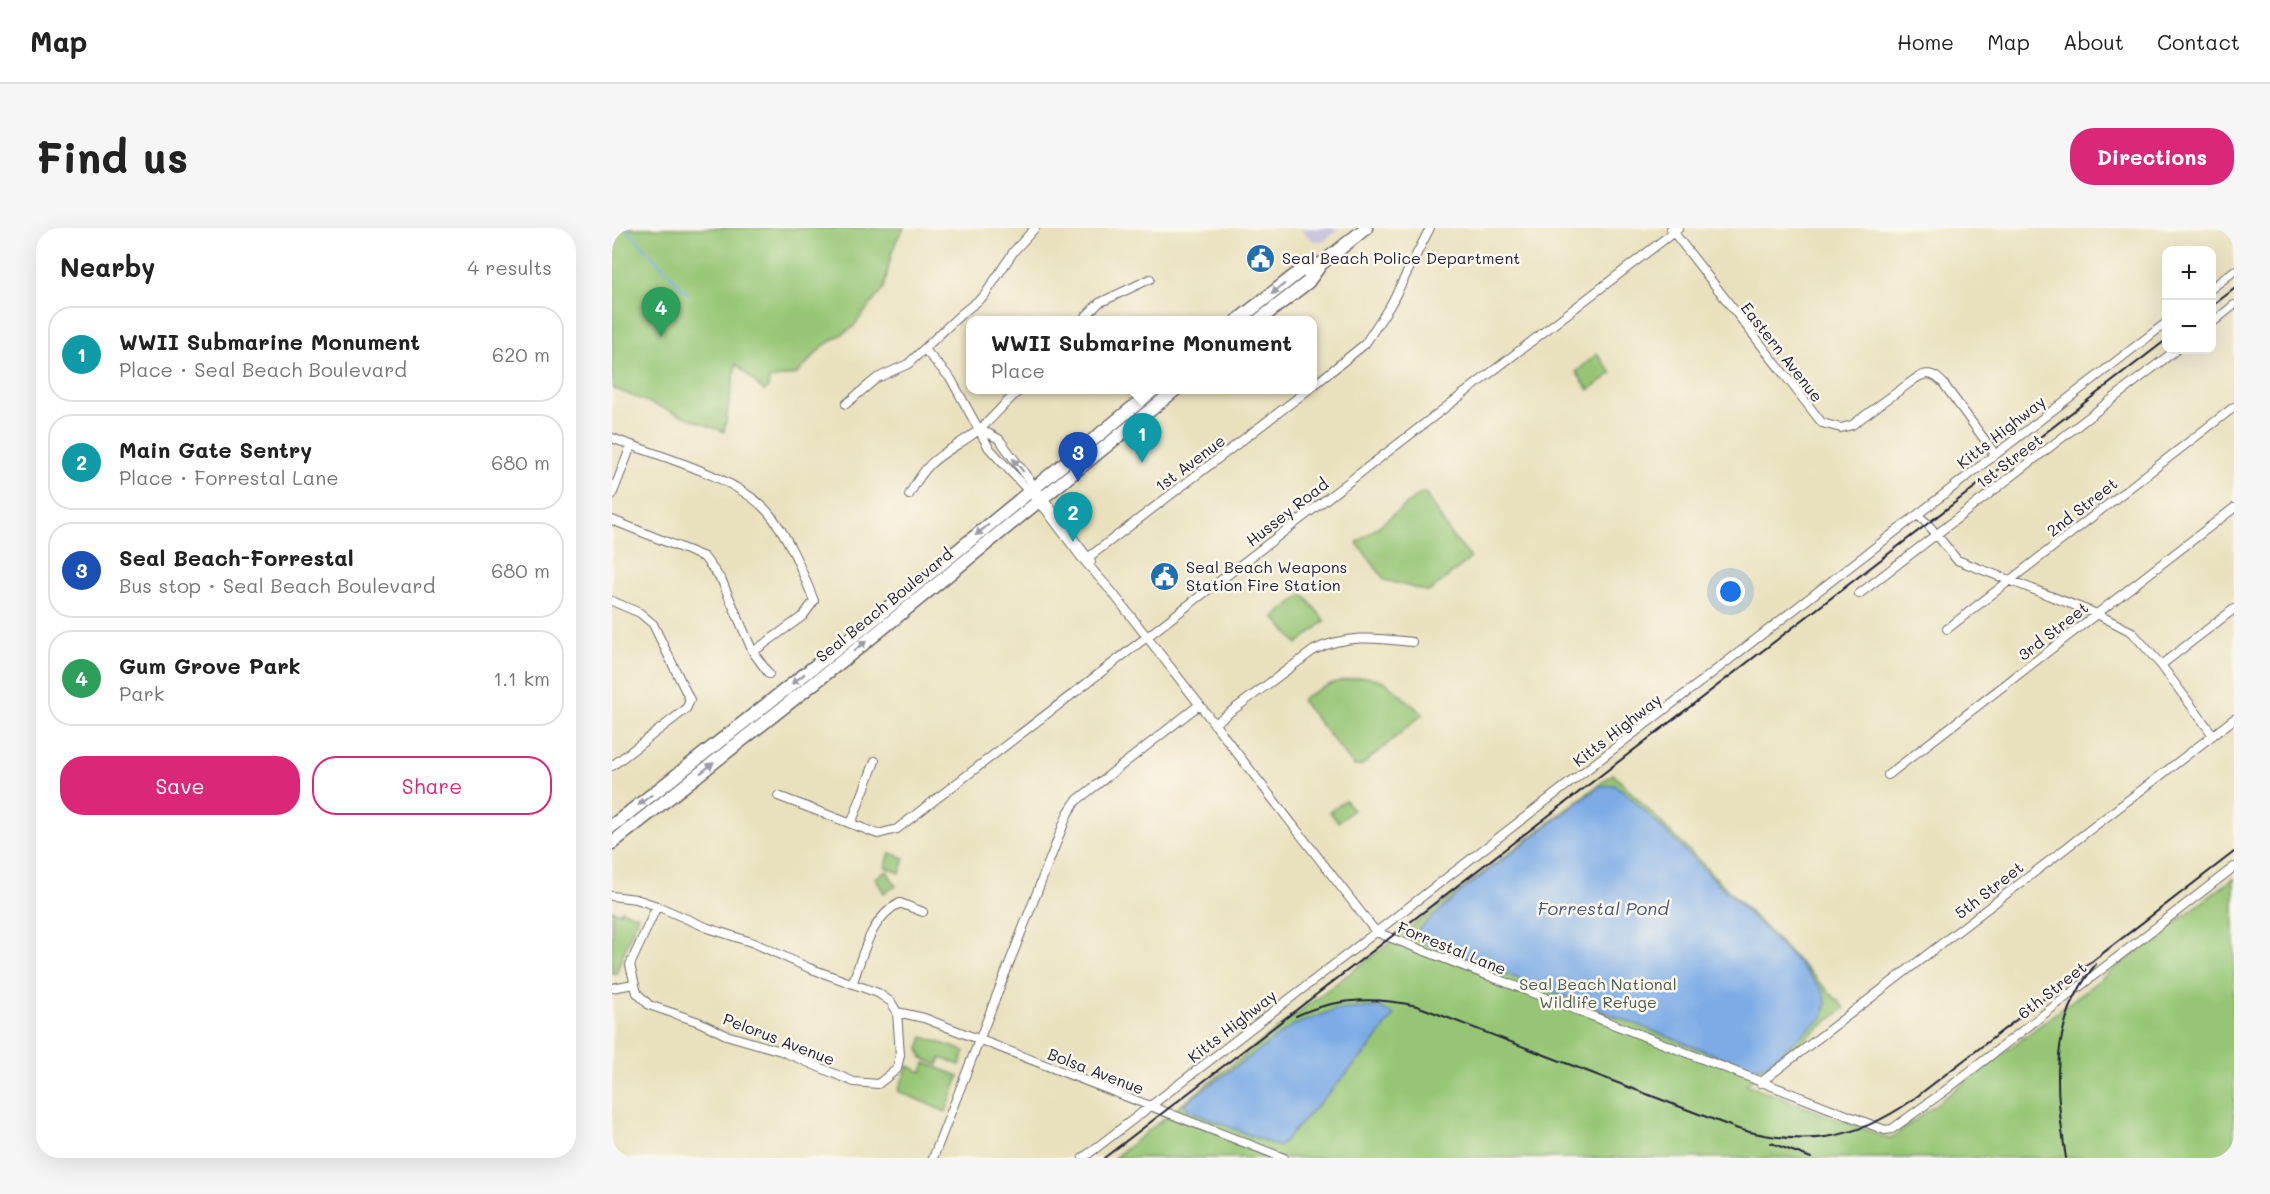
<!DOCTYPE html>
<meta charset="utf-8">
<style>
body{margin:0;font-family:Mali,sans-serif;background:#f6f6f6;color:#222}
.controls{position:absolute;right:18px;top:18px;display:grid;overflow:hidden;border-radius:12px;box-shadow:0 6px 24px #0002}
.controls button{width:54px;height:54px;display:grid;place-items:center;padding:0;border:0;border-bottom:2px solid #e0e0e0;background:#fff;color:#222;font:30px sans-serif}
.you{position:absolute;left:1119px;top:364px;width:21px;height:21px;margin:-15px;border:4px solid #fff;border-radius:50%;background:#1a73e8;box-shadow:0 0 0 9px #1a73e833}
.badge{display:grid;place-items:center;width:39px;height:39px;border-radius:50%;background:#db2777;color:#fff;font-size:20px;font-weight:700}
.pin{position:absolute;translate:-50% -50px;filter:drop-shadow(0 2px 3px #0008)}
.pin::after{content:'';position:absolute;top:32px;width:21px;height:18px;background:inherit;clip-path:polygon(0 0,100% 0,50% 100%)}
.popup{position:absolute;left:354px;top:88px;width:351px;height:78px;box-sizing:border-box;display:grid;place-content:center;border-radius:12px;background:#fff;filter:drop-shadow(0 2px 4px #0005);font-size:20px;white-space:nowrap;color:#767676}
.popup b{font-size:22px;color:#222}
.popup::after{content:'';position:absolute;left:50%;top:100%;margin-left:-12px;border:12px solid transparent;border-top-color:#fff}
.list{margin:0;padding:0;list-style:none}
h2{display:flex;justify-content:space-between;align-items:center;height:78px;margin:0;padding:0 24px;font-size:26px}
h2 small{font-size:20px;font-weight:400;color:#767676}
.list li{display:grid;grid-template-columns:39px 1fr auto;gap:18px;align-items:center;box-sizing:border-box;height:96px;margin:0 12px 12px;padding:0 12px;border:2px solid #e0e0e0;border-radius:24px}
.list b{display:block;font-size:22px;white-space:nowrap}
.list p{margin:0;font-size:20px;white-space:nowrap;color:#767676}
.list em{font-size:20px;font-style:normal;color:#767676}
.actions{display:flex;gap:12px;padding:18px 24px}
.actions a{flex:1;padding:14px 0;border:2px solid #db2777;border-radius:24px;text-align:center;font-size:21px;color:#db2777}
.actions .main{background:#db2777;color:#fff}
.map{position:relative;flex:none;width:1622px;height:930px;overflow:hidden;border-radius:24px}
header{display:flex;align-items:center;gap:36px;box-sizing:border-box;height:84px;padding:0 30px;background:#fff;border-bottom:2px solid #e0e0e0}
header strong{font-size:28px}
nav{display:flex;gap:33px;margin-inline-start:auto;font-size:21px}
.intro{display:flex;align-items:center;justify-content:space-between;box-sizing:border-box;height:144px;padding:0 36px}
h1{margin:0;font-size:42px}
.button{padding:15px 27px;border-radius:24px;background:#db2777;color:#fff;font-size:21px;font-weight:700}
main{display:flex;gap:36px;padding:0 36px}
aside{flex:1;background:#fff;border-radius:24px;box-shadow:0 6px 24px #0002}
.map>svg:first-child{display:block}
.industrial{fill:#c6c0da}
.green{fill:#96c675;stroke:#5c7458;stroke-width:1.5}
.water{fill:#7cabe6;stroke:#4f6690;stroke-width:1.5}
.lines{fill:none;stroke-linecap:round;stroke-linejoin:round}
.stream{stroke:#7cabe6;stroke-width:2}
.minor-casing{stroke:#686568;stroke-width:10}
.primary-casing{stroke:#686568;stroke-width:15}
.minor{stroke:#fff;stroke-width:8}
.primary{stroke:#fff;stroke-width:12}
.rail{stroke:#22223b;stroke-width:2}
.oneway{fill:#9c9ca7}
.labels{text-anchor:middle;stroke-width:5;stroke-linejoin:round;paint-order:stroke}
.poi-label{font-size:16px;fill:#22223b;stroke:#fbf7ec;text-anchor:start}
.street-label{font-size:16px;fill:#22223b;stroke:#fbf7ec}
.park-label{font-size:16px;fill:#4b5b4f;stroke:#fbf7ec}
.water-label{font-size:18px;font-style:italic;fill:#46597f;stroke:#fbf7ec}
</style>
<header>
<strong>Map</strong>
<nav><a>Home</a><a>Map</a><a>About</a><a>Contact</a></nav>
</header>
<div class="intro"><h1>Find us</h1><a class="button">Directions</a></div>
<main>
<aside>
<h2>Nearby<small>4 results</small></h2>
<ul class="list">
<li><span class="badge" style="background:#0f9aa8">1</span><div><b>WWII Submarine Monument</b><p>Place · Seal Beach Boulevard</p></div><em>620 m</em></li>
<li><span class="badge" style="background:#0f9aa8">2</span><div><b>Main Gate Sentry</b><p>Place · Forrestal Lane</p></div><em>680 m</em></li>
<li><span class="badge" style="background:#1a4fb4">3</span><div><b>Seal Beach-Forrestal</b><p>Bus stop · Seal Beach Boulevard</p></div><em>680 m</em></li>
<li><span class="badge" style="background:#2e9e5b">4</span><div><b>Gum Grove Park</b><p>Park</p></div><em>1.1 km</em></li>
</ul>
<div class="actions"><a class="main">Save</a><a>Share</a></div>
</aside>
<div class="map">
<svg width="1622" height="930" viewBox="0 0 1622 930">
<rect width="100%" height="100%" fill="#fbf7ec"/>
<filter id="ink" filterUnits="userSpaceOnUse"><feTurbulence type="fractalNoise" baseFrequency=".0167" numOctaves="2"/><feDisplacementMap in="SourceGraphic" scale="12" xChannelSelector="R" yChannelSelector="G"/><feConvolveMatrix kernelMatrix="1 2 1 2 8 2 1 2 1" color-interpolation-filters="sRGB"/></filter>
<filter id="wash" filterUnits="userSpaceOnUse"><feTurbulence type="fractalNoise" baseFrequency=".008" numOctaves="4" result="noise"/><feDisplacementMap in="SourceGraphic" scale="24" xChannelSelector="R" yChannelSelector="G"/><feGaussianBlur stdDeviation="1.35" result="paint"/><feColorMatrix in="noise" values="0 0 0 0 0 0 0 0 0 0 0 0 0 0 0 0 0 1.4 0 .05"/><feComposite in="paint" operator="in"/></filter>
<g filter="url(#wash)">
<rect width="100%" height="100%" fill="#e9e1bd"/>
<path class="industrial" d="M688,0h40l-16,13h-11z"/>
<path class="green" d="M0,0h292l-7,11 -6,16 -7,33 -32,40 -29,18 -26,28 -28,5 -1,9 -4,3 -28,-27 -12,68 -112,-44z
M985,126l15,19 -23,17 -13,-18z
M813,265l26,42 20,23 -42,34 -44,-12 -28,-37 63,-49z
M691,366l22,27 -28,23 -23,-27z
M756,449l16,4 39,33 -62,52h-7l-53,-66c22,-15 41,-22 67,-23z
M1001,546l232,234 -99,76 144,55 344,-261v280h-1120l187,-148z
M733,572l8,10 -15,12 -8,-10z
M278,625l15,5 -5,15 -15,-6z
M275,643l9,15 -12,7 -9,-15z
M0,682l8,3 1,-3 17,6 -22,57 -4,1z
M311,809l42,14 -5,14 -19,-7 -3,7 -16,-7 -3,-9z
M313,835l34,13 -13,36 -48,-21 10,-25 14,6z"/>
<path class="water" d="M1002,557l10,6 170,167 29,33 3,12 -3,14 -56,47 -10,4 -13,-2 -316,-122 -7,-5 -4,-8 46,-41 137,-104z
M768,779l14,8 -25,34 -90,98 -91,-37 -3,-7 109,-78 41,-15z"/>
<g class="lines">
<path class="stream" d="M14,0l62,66"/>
</g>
</g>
<g filter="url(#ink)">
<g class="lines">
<defs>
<path id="minor" d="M1059,1l151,194 19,5 11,-3 63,-46c11,-7 18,-7 28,4l52,71
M1600,60l22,-17
M470,92l17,-17 51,-24
M1600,95l22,-18
M313,122l26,29 38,69 57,62 35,47 31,35 264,340 509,198 7,-1 50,-36 292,-226
M701,158l52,-42 26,-40 39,-76
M234,176l31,-26 31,-14 52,-49 24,-19 30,-45 21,-23
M368,201l19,10 92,123
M0,210c46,18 121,37 154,72 21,22 37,63 48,91l-11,15 -50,36
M0,267l19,-49
M297,267c23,-43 36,-39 71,-66 14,-12 26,-28 40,-39
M1305,287l10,8 30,37 140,54 35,18 29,33 52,70
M0,292l92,37 18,24 31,71 16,22
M477,329l219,-167
M1247,366l317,-244
M0,373l28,12 13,11 37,76 -4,9 -74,57
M1335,401l287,-222
M1549,437l73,-56
M602,496l100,-74c34,-16 62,-12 98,-8
M1276,547l346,-267
M166,568l100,38 19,-5 782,-601
M239,596l24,-63
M0,668l24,3 21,7 51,22 46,15 55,25 69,25 13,9 6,10 3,43 -3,14 -19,15 -24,-2 -73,-31 -55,-16 -27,-13 -50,-17 -12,-12 -7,-28 27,-59
M241,754c10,-28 18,-65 47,-79l23,9
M0,760l22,-4
M285,784l27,6 360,140
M1148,855l474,-364
M321,930l135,-345 8,-12 123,-96
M471,930l1083,-835"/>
<path id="primary" d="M626,92l61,-48 21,-8
M647,92l49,-38 13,-18 45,-36
M0,598l240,-189 302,-247
M0,615l249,-197 314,-256"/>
</defs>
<use href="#minor" class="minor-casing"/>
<use href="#primary" class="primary-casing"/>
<use href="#minor" class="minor"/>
<use href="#primary" class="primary"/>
<path class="rail" d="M1600,78l22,-17
M684,788c38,-18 81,-19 121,-10l321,123c65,18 116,12 173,-28l323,-249
M1159,915l40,15
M492,930l1062,-818
M1454,930c-11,-70 -18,-135 30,-194"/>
</g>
<defs><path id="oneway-solid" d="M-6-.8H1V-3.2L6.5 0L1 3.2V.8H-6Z" transform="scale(1.5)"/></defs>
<g class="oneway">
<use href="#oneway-solid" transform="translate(666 61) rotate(141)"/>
<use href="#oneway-solid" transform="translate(406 237) rotate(-129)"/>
<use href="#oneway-solid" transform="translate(370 302) rotate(141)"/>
<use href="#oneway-solid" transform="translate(248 418) rotate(-39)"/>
<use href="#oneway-solid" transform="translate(186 451) rotate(142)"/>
<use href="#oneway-solid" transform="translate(95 540) rotate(-38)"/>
<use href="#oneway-solid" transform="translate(33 572) rotate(142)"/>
</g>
</g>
<defs>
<symbol id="civic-disc" viewBox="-11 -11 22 22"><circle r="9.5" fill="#1f6fb2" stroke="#fbf7ec"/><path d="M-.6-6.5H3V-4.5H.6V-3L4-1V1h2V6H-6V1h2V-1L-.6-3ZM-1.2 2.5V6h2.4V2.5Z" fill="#fff"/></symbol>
</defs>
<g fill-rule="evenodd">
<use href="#civic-disc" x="632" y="14" width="33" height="33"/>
<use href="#civic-disc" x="536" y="332" width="33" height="33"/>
</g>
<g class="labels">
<g class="poi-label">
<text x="670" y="36">Seal Beach Police Department</text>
<text x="574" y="345">Seal Beach Weapons<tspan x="574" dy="18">Station Fire Station</tspan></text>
</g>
<g class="street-label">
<text transform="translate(1170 124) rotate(52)" y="6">Eastern Avenue</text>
<text transform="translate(1389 204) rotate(-38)" y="6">Kitts Highway</text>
<text transform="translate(1397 233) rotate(-37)" y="6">1st Street</text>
<text transform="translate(578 235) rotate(-37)" y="6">1st Avenue</text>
<text transform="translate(1470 279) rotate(-38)" y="6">2nd Street</text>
<text transform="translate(675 284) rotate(-38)" y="6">Hussey Road</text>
<text transform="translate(272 377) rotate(-39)" y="6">Seal Beach Boulevard</text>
<text transform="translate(1441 403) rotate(-38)" y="6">3rd Street</text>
<text transform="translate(1005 502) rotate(-38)" y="6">Kitts Highway</text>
<text transform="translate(1377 662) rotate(-38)" y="6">5th Street</text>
<text transform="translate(840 720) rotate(22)" y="6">Forrestal Lane</text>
<text transform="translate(1440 762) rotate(-38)" y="6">6th Street</text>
<text transform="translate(620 798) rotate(-38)" y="6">Kitts Highway</text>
<text transform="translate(167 811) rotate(21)" y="6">Pelorus Avenue</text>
<text transform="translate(484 843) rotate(21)" y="6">Bolsa Avenue</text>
</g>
<g class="park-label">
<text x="986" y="762">Seal Beach National<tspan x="986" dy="18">Wildlife Refuge</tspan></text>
</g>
<g class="water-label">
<text x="991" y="687">Forrestal Pond</text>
</g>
</g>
</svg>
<div class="controls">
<button>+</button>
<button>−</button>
</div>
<div class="you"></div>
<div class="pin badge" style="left:530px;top:235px;background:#0f9aa8">1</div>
<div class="popup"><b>WWII Submarine Monument</b>Place</div>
<div class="pin badge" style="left:461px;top:314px;background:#0f9aa8">2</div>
<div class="pin badge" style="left:466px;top:254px;background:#1a4fb4">3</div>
<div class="pin badge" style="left:49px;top:109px;background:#2e9e5b">4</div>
</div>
</main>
